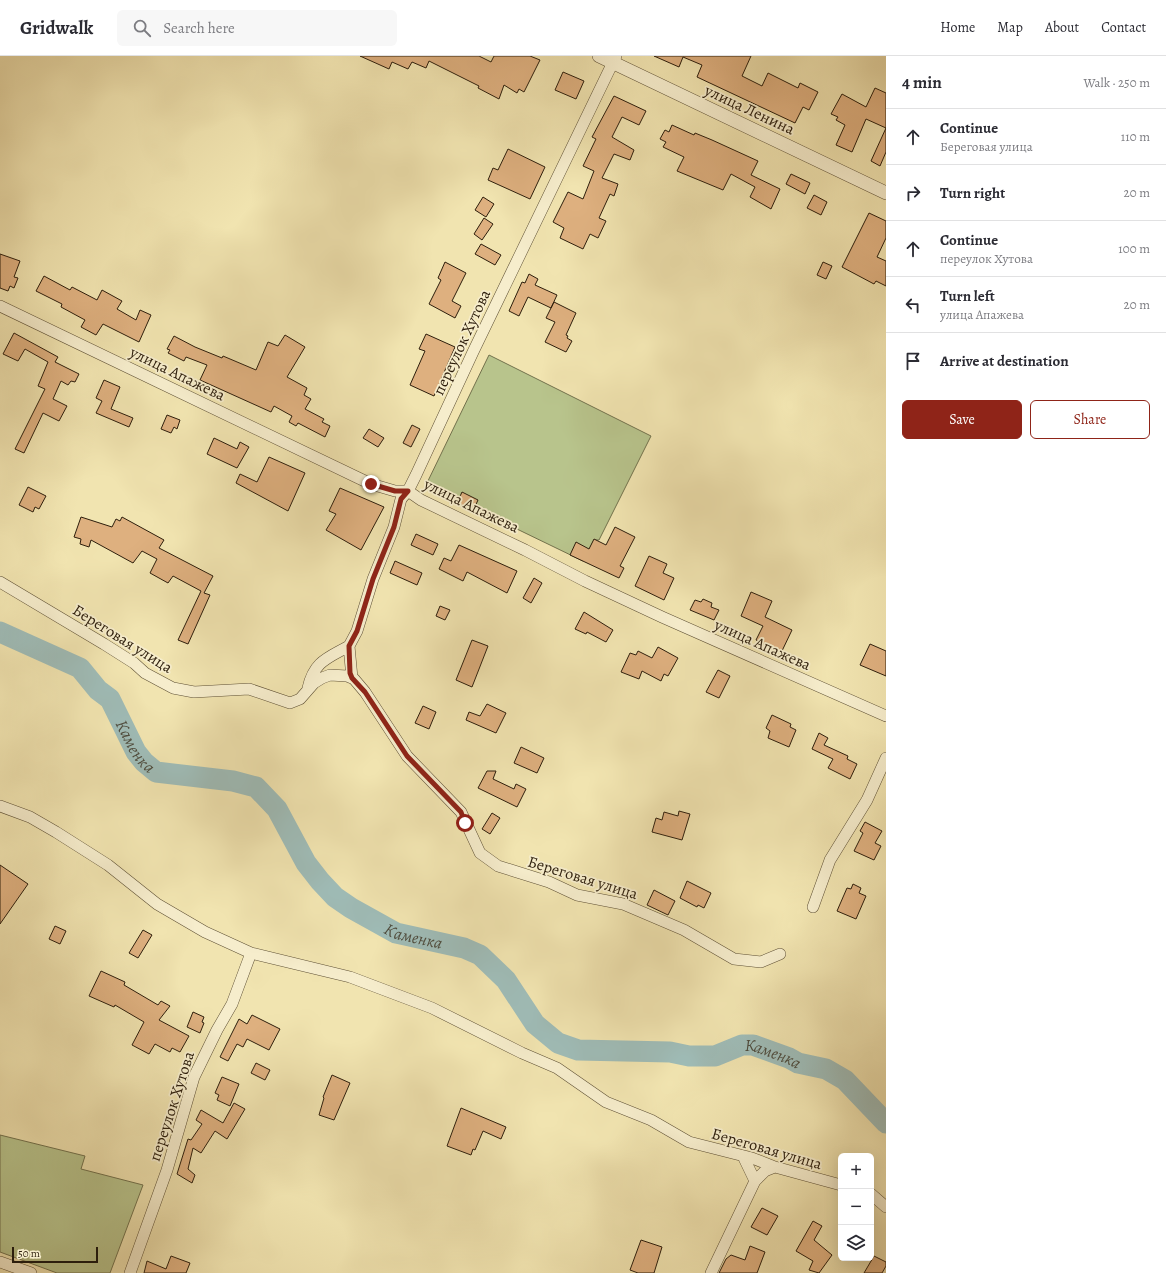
<!DOCTYPE html>
<meta charset="utf-8">
<style>
body{margin:0;font-family:Alegreya,serif;background:#f7f7f7;color:#2b2b33}
.controls{position:absolute;right:12px;bottom:12px;display:grid;overflow:hidden;border-radius:6px;box-shadow:0 4px 16px #0002}
.controls button{width:36px;height:36px;display:grid;place-items:center;padding:0;border:0;border-bottom:1px solid #e1e1e2;background:#fff;color:#2b2b33;font:20px sans-serif}
.scale{position:absolute;left:12px;bottom:10px;width:86px;box-sizing:border-box;padding-left:4px;border:2px solid #2d1e0c;border-top:0;font-size:11px;line-height:14px;white-space:nowrap;color:#2d1e0c;-webkit-text-stroke:3px #f6edcc;paint-order:stroke}
.stop{position:absolute;width:12px;height:12px;margin:-9px;border:3px solid #8f2418;border-radius:50%;background:#fff}
.stop.end{background:#8f2418;border-color:#fff;box-shadow:0 1px 4px #0008}
.list{margin:0;padding:0;list-style:none}
h2{display:flex;justify-content:space-between;align-items:center;height:52px;margin:0;padding:0 16px;font-size:17px}
h2 small{font-size:13px;font-weight:400;color:#7c7c81}
.list li{display:grid;grid-template-columns:26px 1fr auto;gap:12px;align-items:center;box-sizing:border-box;height:56px;padding:0 16px;border-top:1px solid #e1e1e2}
.list b{display:block;font-size:15px;white-space:nowrap}
.list p{margin:0;font-size:13px;white-space:nowrap;color:#7c7c81}
.list em{font-size:13px;font-style:normal;color:#7c7c81}
.actions{display:flex;gap:8px;padding:12px 16px}
.actions a{flex:1;padding:9px 0;border:1px solid #8f2418;border-radius:6px;text-align:center;font-size:14px;color:#8f2418}
.actions .main{background:#8f2418;color:#fff}
.icon{flex:none;width:22px;height:22px;fill:none;stroke:currentColor;stroke-width:2;stroke-linecap:round;stroke-linejoin:round}
.map{position:relative;flex:none;width:886px;height:1217px;overflow:hidden}
header{display:flex;align-items:center;gap:24px;box-sizing:border-box;height:56px;padding:0 20px;background:#fff;border-bottom:1px solid #e1e1e2}
header strong{font-size:19px}
nav{display:flex;gap:22px;margin-inline-start:auto;font-size:14px}
.search{width:280px;height:36px;background:#f7f7f7;display:flex;align-items:center;gap:10px;box-sizing:border-box;padding:0 14px;border-radius:6px;color:#7c7c81;font-size:15px}
main{display:flex}
aside{flex:1;background:#fff}
.map>svg:first-child{display:block}
.green{fill:#b8c48c;stroke:#72714c}
.lines{fill:none;stroke-linecap:round;stroke-linejoin:round}
.river{stroke:#9fbcb7;stroke-width:21}
.building{fill:#deb07f;stroke:#2d1e0c}
.minor-casing{stroke:#5e5035;stroke-width:12}
.tertiary-casing{stroke:#5e5035;stroke-width:14}
.minor{stroke:#f6edcc;stroke-width:11}
.tertiary{stroke:#f6edcc;stroke-width:13}
.route{stroke:#8f2418;stroke-width:5}
.labels{text-anchor:middle;stroke-width:3.5;stroke-linejoin:round;paint-order:stroke}
.street-label{font-size:16px;fill:#2d1e0c;stroke:#f6edcc}
.water-label{font-size:17px;font-style:italic;fill:#4f4d3f;stroke:#f6edcc}
</style>
<header>
<strong>Gridwalk</strong>
<div class="search"><svg class="icon" aria-label="search" viewBox="0 0 24 24"><circle cx="10" cy="10" r="6"/><path d="M15 15l6 6"/></svg>Search here</div>
<nav><a>Home</a><a>Map</a><a>About</a><a>Contact</a></nav>
</header>
<main>
<div class="map">
<svg width="886" height="1217" viewBox="0 0 886 1217">
<rect width="100%" height="100%" fill="#f1e4b0"/>
<filter id="stains"><feTurbulence type="fractalNoise" baseFrequency=".005" numOctaves="4"/><feColorMatrix values="0 0 0 0 .2 0 0 0 0 .09 0 0 0 0 .02 0 0 0 .5 -.17"/></filter>
<radialGradient id="worn" r=".72"><stop offset=".6" stop-color="#630" stop-opacity="0"/><stop offset="1" stop-color="#630" stop-opacity=".3"/></radialGradient>
<path class="green" d="M489,299l162,81 -52,104h-5l-11,21 -157,-76z
M0,1079l85,21 -4,13 62,16 -33,88h-53l-57,-21z"/>
<g class="lines">
<path class="river" id="s1" d="M0,576l80,36 18,22 12,9 26,53 8,10 12,10 77,9 23,6 21,22 29,54 14,18 15,16 16,11 45,25 68,15 16,7 26,25 29,44 23,19 20,7 92,2 19,4h26l27,-11h11l36,13 9,5 28,6 19,11 41,43"/>
</g>
<path class="building" d="M360,0h119l12,6 3,-6h36l10,4 -16,32 -5,-3 -2,4 -13,-8 -5,14 -21,-11 1,-2 -50,-25 -3,7 -14,-6 -4,7 -16,-7 -3,7z
M654,0h97l-9,20 20,10 6,-13 30,15 2,-5 18,9 -9,18 -6,-3 -8,16 -98,-46 5,-12 -19,-8 -4,10z
M563,16l21,9 -8,18 -21,-9z
M875,32l11,5v59l-6,14 -9,-5 15,-33 -20,-9 -14,33 -16,-7 9,-20 -9,-5 2,-3 -7,-3 11,-20 24,13z
M614,40l32,15 -7,14 -17,-8 -10,20 22,13 -4,10 -16,-6 -12,24 16,6 -4,12 -4,-2 -11,24 7,3 -8,17 -8,-4 -7,15 -23,-11 4,-10 -11,-6 15,-30 15,7 11,-28 -11,-5 13,-27 -4,-2z
M672,69l22,10 1,-2 17,7 46,21 -7,14 29,14 -9,20 -21,-12 5,-10 -24,-13 -8,16 -46,-19 7,-14 -21,-10 3,-5 -6,-3 5,-9 4,2z
M508,93l37,18 -15,32 -42,-19 5,-12 5,2z
M791,118l19,9 -5,11 -19,-10z
M814,139l13,7 -6,13 -14,-7z
M483,141l11,7 -8,13 -11,-7z
M869,157l17,8v17l-9,19 9,4v25l-10,-5 -2,3 -32,-17z
M484,162l9,6 -11,16 -8,-6z
M481,188l20,11 -6,10 -20,-11z
M0,198l20,7 -6,16 4,1 -4,10 -4,-2 -2,5 -8,-3z
M445,206l21,11 -14,28 9,5 -6,12 -26,-14 12,-24 -3,-2z
M823,206l9,4 -6,13 -9,-4z
M529,218l9,5 -3,6 22,10 -6,13 -23,-11 -9,19 -10,-5 13,-29 3,1z
M44,220l26,14 2,-3 25,13 5,-10 20,11 -5,8 19,11 4,-10 11,5 -12,27 -36,-18 -7,11 -15,-8 4,-7 -24,-13 1,-3 -26,-13z
M554,246l22,11 -10,22 2,1 -1,2 5,3 -6,11 -21,-10 10,-20 -9,-4z
M14,277l44,24 -3,5 24,12 -4,8 -4,-1 -3,4 -7,-4 -8,18 14,7 -8,15 -16,-8 -19,40 -9,-4 30,-60 -7,-3 10,-24 -23,-13 -7,12 -15,-7z
M426,278l29,13 -21,49 -24,-11 15,-34 -6,-2z
M285,279l20,12 -18,30 20,11 -3,7 7,4 -6,10 19,10 -2,3 8,4 -5,11 -27,-14 -2,3 -7,-4 3,-6 -18,-10 -3,6 -71,-32 7,-15 -21,-8 -2,4 -16,-8 2,-3 -3,-1 7,-13 21,11 27,11 1,-2 33,14 12,-28 10,4z
M104,324l16,7 -9,22 22,9 -4,9 -33,-14 6,-12 -6,-3z
M167,359l13,5 -3,9 -3,-2 -3,6 -10,-4z
M412,369l8,4 -9,18 -8,-4z
M369,373l15,9 -6,9 -15,-9z
M214,382l23,11 3,-7 9,5 -12,21 -30,-14z
M269,401l36,16 -17,38 -52,-28 4,-9 17,8z
M28,431l18,9 -7,13 -4,-2 -2,5 -14,-7z
M340,432l44,19 -23,43 -35,-20 10,-16 -7,-3z
M462,436l16,8 -5,11 -16,-8z
M81,461l31,10 4,-8 4,2 2,-4 42,23 -5,8 54,28 -9,17 6,2 -22,49 -10,-4 23,-49 -28,-15 -5,7 -18,-10 7,-14 -15,-8 -9,12 -42,-23 -2,7 -9,-3 1,-5 -7,-2z
M615,471l20,10 -15,29 4,2 -5,10 -49,-23 6,-13 13,7 5,-10 12,6z
M416,478l22,10 -5,11 -22,-10z
M459,489l58,26 -10,22 -40,-21 -4,9 -24,-12 5,-11 7,3z
M649,500l18,8 -4,9 11,5 -10,22 -29,-14z
M395,505l27,12 -5,12 -27,-12z
M534,522l8,5 -11,20 -8,-5z
M751,536l21,9 -7,16 27,13 -11,23 -25,-13 7,-14 -22,-10z
M703,543l9,4 -1,4 8,3 -5,10 -24,-10 5,-10 6,2z
M440,550l10,4 -5,10 -9,-4z
M584,556l29,18 -7,12 -19,-10 -1,2 -11,-5z
M472,584l16,6 -16,41 -16,-7z
M870,588l16,7v25l-26,-11z
M658,591l20,11 -10,18 -4,-2 -3,7 -19,-10 -3,8 -18,-7 9,-19 6,2 2,-4 14,7z
M718,614l12,6 -11,22 -13,-6z
M487,648l19,9 -10,20 -30,-13 3,-8 11,4z
M423,650l13,6 -7,17 -14,-6z
M772,659l19,9 -1,3 6,3 -7,17 -21,-9 2,-7 -4,-3z
M819,677l9,5 -4,7 24,11 -1,3 10,5 -7,15 -22,-11 5,-9 -21,-10z
M521,691l23,11 -7,15 -23,-10z
M487,715h9l-3,8 21,10 2,-5 10,5 -9,18 -39,-19z
M679,755l11,3 -8,26 -30,-8 4,-14 6,2 2,-8 14,4z
M492,757l8,5 -10,16 -8,-5z
M865,766l17,9 -7,12 6,3 -7,14 -20,-9 9,-18 -3,-2z
M0,809l28,19 -28,40z
M687,825l24,12 -7,15 -6,-3 -1,2 -17,-9z
M853,828l8,4 -2,5 7,3 -10,23 -19,-8 10,-23 4,1z
M654,834l21,11 -7,14 -21,-10z
M55,870l11,5 -6,13 -11,-5z
M143,874l9,5 -14,23 -9,-5z
M101,915l24,11 -1,3 34,20 3,-4 9,5 -11,14 30,16 -9,16 -8,-4 -2,4 -15,-8 -6,10 -17,-9 12,-23 -29,-17 -1,2 -25,-11z
M193,956l11,5 -2,5 2,1 -4,10 -13,-6z
M252,959l28,14 -11,21 -22,-11 -4,8 -6,-3 -9,17 -8,-4 19,-38 8,5z
M256,1007l14,7 -5,10 -14,-7z
M332,1019l18,8 -16,37 -15,-5 5,-17 -1,-1z
M222,1021l17,7 -9,22 -13,-6 2,-5 -4,-2z
M234,1047l11,6 -18,30 -12,-8 -14,22 -8,-5 -5,21 7,6 -3,8 -15,-9 11,-35 3,1 11,-16 -6,-4 5,-10 22,13z
M461,1052l45,19 -5,12 -18,-8 -8,19 -2,-1 -2,6 -24,-9z
M762,1152l16,8 -11,19 -16,-8z
M813,1165l9,5 -8,14 18,15 -13,18 -10,-3 4,-9 -17,-10z
M641,1184l21,7 -8,26h-16l-8,-3z
M750,1190l15,6 -8,21h-38l7,-14 5,-4 14,5z
M171,1200l19,7 -4,10h-42l3,-12 19,8z
M874,1200l12,6v4l-4,7h-18z"/>
<g class="lines">
<defs>
<path id="minor" d="M0,250l371,178 24,7h13l13,9 104,50 60,31 77,36 224,99
M0,526l104,62 30,19 11,10 28,15 21,4 55,-3 41,14 10,-4 14,-16 8,-5 8,-3 17,1 7,3 11,13 42,64 54,56 19,41 18,13 51,16 28,13 46,9 61,26 50,29 27,3 19,-8
M349,590l8,-15 16,-52 21,-52 7,-28 7,-8 8,-16 57,-123 143,-296
M308,632c6,-27 20,-30 41,-42l3,32
M0,750l30,11 26,15 52,33 49,39 48,28 46,21 99,24 82,31 90,45 35,15 49,34 45,18 38,22 63,16 23,9 66,18
M813,851l17,-47 37,-60 19,-42
M743,1100l12,25
M871,1138l15,13
M0,1206l31,11
M130,1217l37,-103 27,-93 23,-47 15,-26 19,-51
M711,1217l44,-92 10,-10 10,-4"/>
<path id="tertiary" d="M599,0l287,137"/>
</defs>
<use href="#minor" class="minor-casing"/>
<use href="#tertiary" class="tertiary-casing"/>
<use href="#minor" class="minor"/>
<use href="#tertiary" class="tertiary"/>
</g>
<g class="lines">
<path class="route" d="M371,428l24,7h13l-7,8 -7,28 -21,52 -16,52 -8,15 1,27 2,5 13,14 42,64 54,56 4,11"/>
</g>
<g class="labels">
<g class="street-label">
<text transform="translate(750 53) rotate(25)" y="6">улица Ленина</text>
<text transform="translate(461 286) rotate(-65)" y="6">переулок Хутова</text>
<text transform="translate(178 317) rotate(26)" y="6">улица Апажева</text>
<text transform="translate(472 449) rotate(26)" y="6">улица Апажева</text>
<text transform="translate(123 582) rotate(32)" y="6">Береговая улица</text>
<text transform="translate(763 588) rotate(24)" y="6">улица Апажева</text>
<text transform="translate(583 821) rotate(17)" y="6">Береговая улица</text>
<text transform="translate(171 1050) rotate(-72)" y="6">переулок Хутова</text>
<text transform="translate(767 1092) rotate(16)" y="6">Береговая улица</text>
</g>
<g class="water-label">
<text dy="6" stroke="none"><textPath href="#s1" startOffset="185">Каменка</textPath></text>
<text dy="6" stroke="none"><textPath href="#s1" startOffset="545">Каменка</textPath></text>
<text dy="6" stroke="none"><textPath href="#s1" startOffset="953">Каменка</textPath></text>
</g>
</g>
<rect width="100%" height="100%" filter="url(#stains)"/>
<rect width="100%" height="100%" fill="url(#worn)"/>
</svg>
<div class="controls">
<button>+</button>
<button>−</button>
<button><svg class="icon" aria-label="layers" viewBox="0 0 24 24"><path d="M12 4l9 5-9 5-9-5zM3 14l9 5 9-5"/></svg></button>
</div>
<div class="scale">50 m</div>
<div class="stop" style="left:465px;top:767px"></div>
<div class="stop end" style="left:371px;top:428px"></div>
</div>
<aside>
<h2>4 min<small>Walk · 250 m</small></h2>
<ul class="list">
<li><svg class="icon" aria-label="ahead" viewBox="0 0 24 24"><path d="M12 20V5M6 11l6-6 6 6"/></svg><div><b>Continue</b><p>Береговая улица</p></div><em>110 m</em></li>
<li><svg class="icon" aria-label="right" viewBox="0 0 24 24"><path d="M7 20v-9h11M14 6l5 5-5 5"/></svg><div><b>Turn right</b></div><em>20 m</em></li>
<li><svg class="icon" aria-label="ahead" viewBox="0 0 24 24"><path d="M12 20V5M6 11l6-6 6 6"/></svg><div><b>Continue</b><p>переулок Хутова</p></div><em>100 m</em></li>
<li><svg class="icon" aria-label="left" viewBox="0 0 24 24"><path d="M17 20v-9H6M10 6l-5 5 5 5"/></svg><div><b>Turn left</b><p>улица Апажева</p></div><em>20 m</em></li>
<li><svg class="icon" aria-label="arrive" viewBox="0 0 24 24"><path d="M6 21V4h12l-3 4 3 4H6"/></svg><div><b>Arrive at destination</b></div></li>
</ul>
<div class="actions"><a class="main">Save</a><a>Share</a></div>
</aside>
</main>
